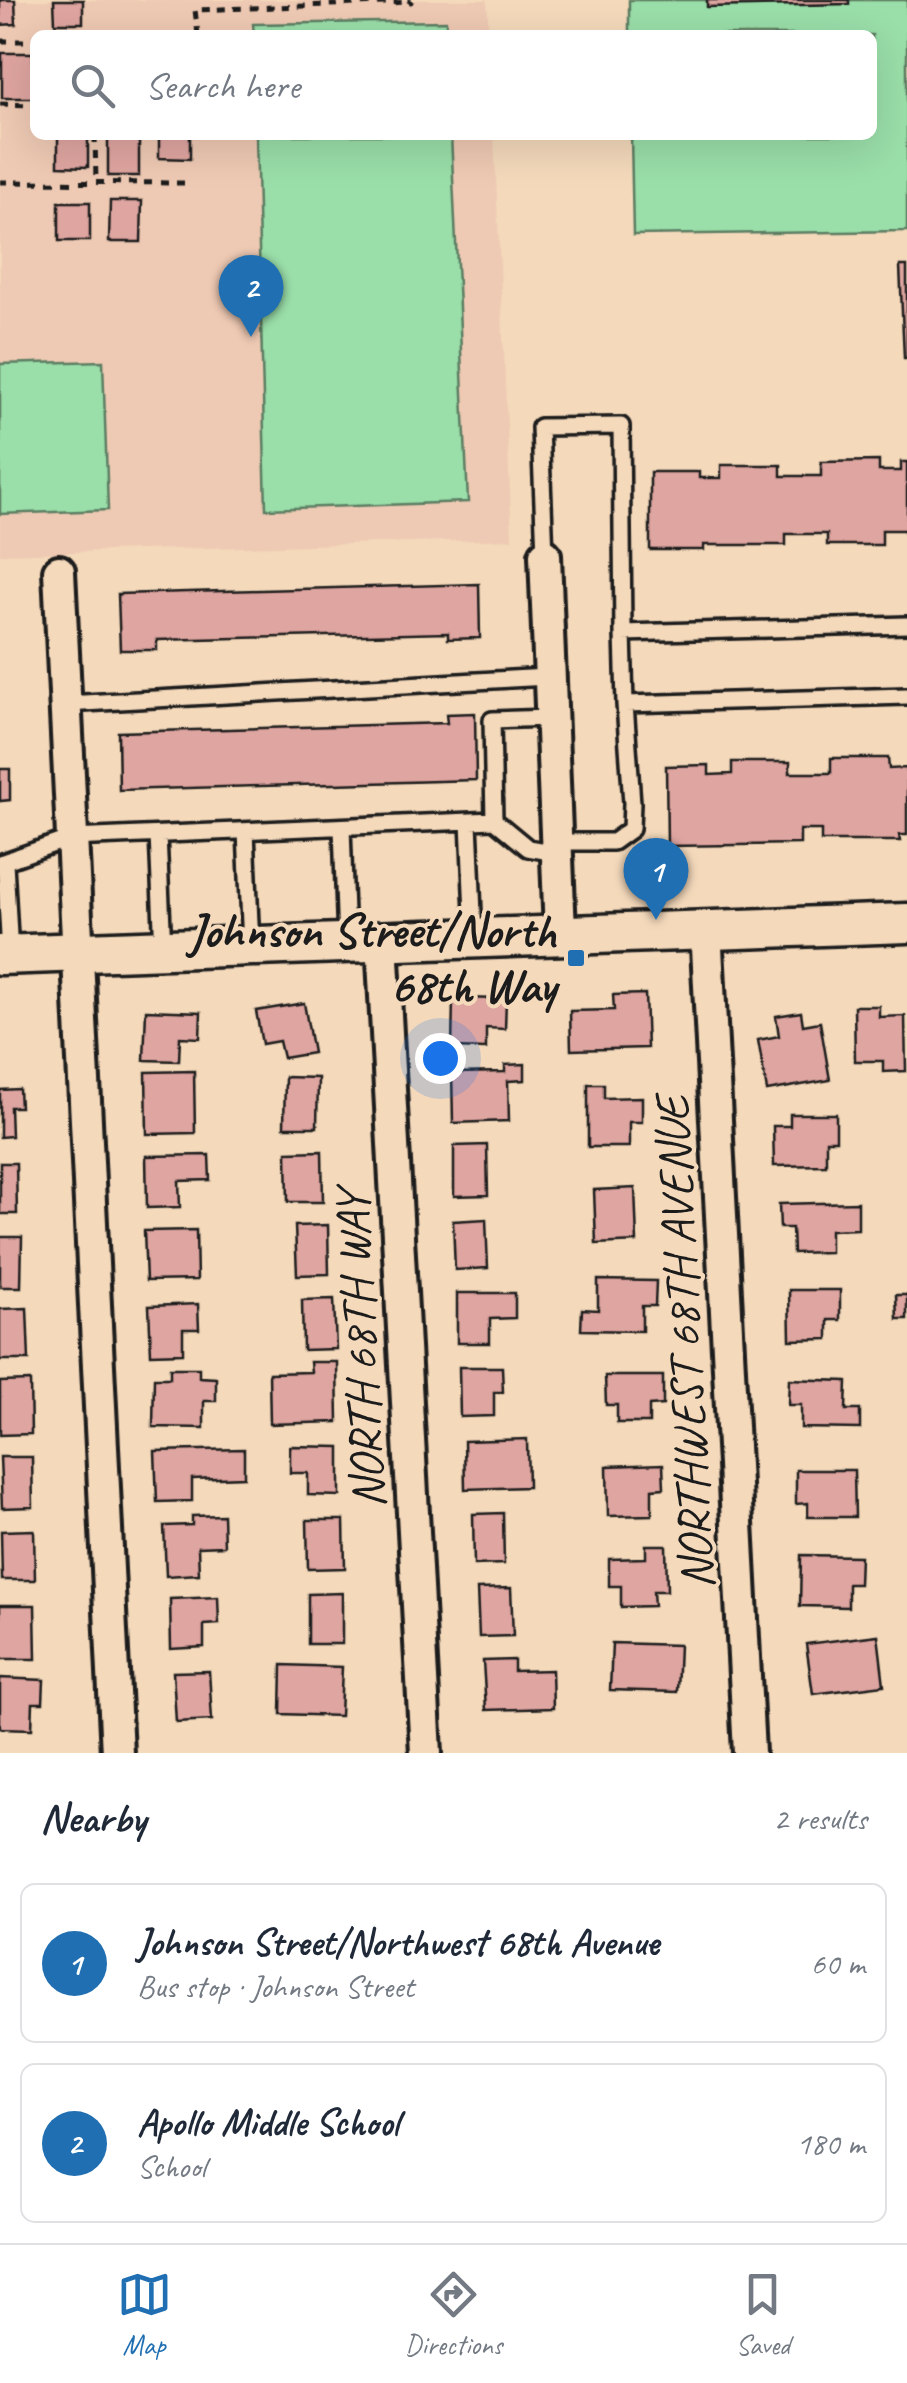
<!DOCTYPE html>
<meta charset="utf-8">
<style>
body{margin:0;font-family:Caveat,sans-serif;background:#f6f6f7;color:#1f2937}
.you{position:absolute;left:440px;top:1058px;width:35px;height:35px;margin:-25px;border:8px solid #fff;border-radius:50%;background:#1a73e8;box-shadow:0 0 0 15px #1a73e833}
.badge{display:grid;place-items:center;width:65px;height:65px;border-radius:50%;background:#1f6fb2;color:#fff;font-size:32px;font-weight:700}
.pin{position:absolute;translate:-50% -82px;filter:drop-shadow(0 2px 5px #0008)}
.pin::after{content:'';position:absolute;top:52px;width:35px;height:30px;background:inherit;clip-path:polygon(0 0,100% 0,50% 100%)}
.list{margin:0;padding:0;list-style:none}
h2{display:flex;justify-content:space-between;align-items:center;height:130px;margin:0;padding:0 40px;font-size:42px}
h2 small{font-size:32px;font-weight:400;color:#747a83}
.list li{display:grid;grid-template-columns:65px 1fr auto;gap:30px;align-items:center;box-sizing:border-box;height:160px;margin:0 20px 20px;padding:0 20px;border:2px solid #e0e1e3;border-radius:15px}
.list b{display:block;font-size:38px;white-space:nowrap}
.list p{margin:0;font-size:32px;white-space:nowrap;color:#747a83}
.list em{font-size:32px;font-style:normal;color:#747a83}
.icon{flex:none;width:55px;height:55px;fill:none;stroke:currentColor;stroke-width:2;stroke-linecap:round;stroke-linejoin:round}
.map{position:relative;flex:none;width:907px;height:1753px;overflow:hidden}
.search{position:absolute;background:#fff;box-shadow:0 10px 40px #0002;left:30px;right:30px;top:30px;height:110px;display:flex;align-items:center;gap:25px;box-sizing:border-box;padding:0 35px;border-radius:15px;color:#747a83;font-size:38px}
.sheet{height:490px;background:#fff}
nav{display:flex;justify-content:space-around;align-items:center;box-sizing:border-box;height:140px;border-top:2px solid #e0e1e3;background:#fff;font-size:28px;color:#747a83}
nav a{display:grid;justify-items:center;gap:5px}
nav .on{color:#1f6fb2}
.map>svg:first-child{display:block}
.built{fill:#eec9b3}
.green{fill:#9adea9;stroke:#5b7d62;stroke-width:2.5}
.building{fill:#dfa5a0;stroke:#1c1c1c;stroke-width:2.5}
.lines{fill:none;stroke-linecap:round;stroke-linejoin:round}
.service-casing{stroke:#1c1c1c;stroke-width:22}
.minor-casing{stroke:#1c1c1c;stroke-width:38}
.tertiary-casing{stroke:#1c1c1c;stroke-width:45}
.path{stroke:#1c1c1c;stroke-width:5;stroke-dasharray:8 8;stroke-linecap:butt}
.service{stroke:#f4d9bb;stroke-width:15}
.minor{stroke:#f4d9bb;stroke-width:30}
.tertiary{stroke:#f4d9bb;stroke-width:38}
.poi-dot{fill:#1f6fb2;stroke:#f4d9bb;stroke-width:4}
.labels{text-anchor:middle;stroke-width:8;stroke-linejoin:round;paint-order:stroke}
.poi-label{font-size:48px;font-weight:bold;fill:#1c1c1c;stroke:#f4d9bb;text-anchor:end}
.street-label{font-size:48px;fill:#1c1c1c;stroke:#f4d9bb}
</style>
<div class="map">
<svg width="907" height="1753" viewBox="0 0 907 1753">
<rect width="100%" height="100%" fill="#f4d9bb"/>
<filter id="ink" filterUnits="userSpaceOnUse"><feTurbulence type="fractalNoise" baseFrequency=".01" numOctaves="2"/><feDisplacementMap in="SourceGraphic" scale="20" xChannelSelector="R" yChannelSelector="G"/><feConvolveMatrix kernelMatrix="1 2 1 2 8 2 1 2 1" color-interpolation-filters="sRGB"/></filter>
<g filter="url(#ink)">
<path class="built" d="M0,0h487l2,35h-454v100h459l18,404 -512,15z"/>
<path class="green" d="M629,0h278v231l-274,4 -2,-100h241v-100h-243z
M446,21v14h-192l-1,-11z
M256,135h195l17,367 -202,7z
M103,361l5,149 -108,4v-150z"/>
<path class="building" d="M0,0h15l1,24 -16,1z
M54,0h29v23h-28z
M707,0h142v4l-142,3z
M2,53h31v45h-31z
M58,135h30v32l-30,-1z
M108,135h31v41h-31z
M159,135h31v24l-31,-1z
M110,201h32l-1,41h-32z
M59,202h31v39h-31z
M900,266h7v92h-3z
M879,461v10h22v-9h6v79l-3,-11h-22v15h-55v-11h-41v11h-82v5h-54v-78h49v6h22v-13h60v11h40v-14z
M479,584l1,54 -32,1v-6l-291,7v10h-37l-2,-56z
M475,713l1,67 -357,10 -1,-58 329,-9 -1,-9z
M831,758h57l1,11 18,-1v67h-8l1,6h-79v-11h-21v14l-133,2 -1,-80 43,-1v10l23,-1v-12h58v11h41z
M0,769h10v31l-10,1z
M645,994l2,54 -76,2 -1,-39 44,-1 -1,-15z
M453,998l53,1 -1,30 -19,-1v21l-34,-1z
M304,1003l9,50 -30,5 -4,-17 -17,3 -6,-33z
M854,1006h25v11l26,-1 1,55 -23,1v-11h-28z
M146,1010l55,2 -1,26 -20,-1 -1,24 -35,-1z
M801,1012l2,13 17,-3 10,58 -63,11 -9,-51 21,-4 -3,-20z
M525,1064v16l-17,1 1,40 -56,2 -1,-50 53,-1v-7z
M194,1071l1,62 -48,1 -1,-62z
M285,1077l33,1 -1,49h-33z
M588,1084h16v14l38,-1v25h-13v25h-41z
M19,1089l1,18h-10l1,29 -11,1v-47z
M790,1114h46v26h-10v25l-52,1 -1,-40h17z
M487,1145l1,50 -34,1v-50z
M322,1151l1,51h-35l-1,-50z
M209,1155l1,25 -31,1 1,26 -33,1 -1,-52z
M0,1163h16l1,51h-17z
M635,1188l2,54 -41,2 -2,-54z
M858,1202v27l-28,1v22l-37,1 -1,-25h-12l-1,-24z
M486,1219l2,49 -33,2 -2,-49z
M328,1225l1,49 -32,1 -2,-49z
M196,1230l1,50 -51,1 -2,-50z
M0,1237h22l-1,50h-21z
M598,1280l58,1 -1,25h-13v25l-61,-1 1,-21 16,1z
M789,1290h51v30h-12v19l-38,1z
M457,1293h58v25l-25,1v24h-33z
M896,1295h11v24h-10z
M334,1299l2,50 -33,1 -1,-50z
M198,1304l1,25h-16v24l-32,1 -2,-48z
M27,1308l2,52h-29v-51z
M310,1362h27l1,60 -68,2 -1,-51 42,-1z
M459,1367h43l1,25h-9v24l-34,1z
M170,1368h29v9l17,1v23h-12v27l-51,-1 1,-49h16z
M605,1376h58v29l-14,1v17h-32v-18h-11z
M789,1379l58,2 -1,29h14v19l-59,-1v-23h-13z
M30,1381l1,53 -31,1v-53z
M527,1439l1,48 -63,2 -1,-48z
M290,1446l50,1v49l-32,-1v-22h-18z
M244,1449v28l-52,2v22l-35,1 -2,-51z
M0,1457h32l1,50 -31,1z
M663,1464l1,24 -12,1v26l-44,1 -1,-50z
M796,1470h58l1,47h-47v-14l-12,1z
M503,1513l1,51 -30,1 -1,-51z
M223,1515l1,31 -26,1 1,27 -33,2 -2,-50 28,-1v-9z
M307,1520h37l1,48 -37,1z
M34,1530l1,50h-33l-1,-49z
M646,1545h20l1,46h-14l1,15 -33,1v-21h-12v-27l37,-1z
M801,1555l59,1 -1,28h-11v23l-48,-1z
M511,1588l2,48 -34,1 -2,-48z
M342,1593v51h-34v-50z
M218,1597l1,27 -15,1v22l-33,2 -1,-50z
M0,1605h35l1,54h-36z
M878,1635l6,50 -71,9 -7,-50z
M612,1643l67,2 -2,47 -67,-2z
M514,1660v11l38,-1 1,38 -67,2 -3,-49z
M282,1665l60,2 -2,49 -59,-2z
M209,1671l3,49 -36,2 -3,-50z
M0,1678l44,2 -1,23h-10l-1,26 -32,-1z"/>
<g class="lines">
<defs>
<path id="service" d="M545,555l-5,-128 81,-1 2,207
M907,625l-284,8 2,71 282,-8
M66,704l482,-27
M494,820l-2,-100 58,-2
M469,822l5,115
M342,827l4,116
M246,831l5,116
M158,835l5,115
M556,842h57l18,-13 1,-26 -7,-99
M0,863l71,-25 423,-18 34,28 28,5
M5,863l5,91"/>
<path id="minor" d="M545,555l15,378
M59,571l58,1182
M706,928l43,825
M382,941l44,812"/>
<path id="tertiary" d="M0,955l907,-32"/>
</defs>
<use href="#service" class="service-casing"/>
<use href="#minor" class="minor-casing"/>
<use href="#tertiary" class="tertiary-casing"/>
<path class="path" d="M198,35l-3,-25 216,-8 -3,-2
M0,41h35
M0,104l35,1
M95,135l1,48
M0,182l191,1"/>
<use href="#service" class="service"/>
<use href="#minor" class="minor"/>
<use href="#tertiary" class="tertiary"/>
</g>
</g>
<rect class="poi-dot" x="566" y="948" width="20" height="20" rx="5"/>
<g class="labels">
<g class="poi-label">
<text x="556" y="947">Johnson Street/North<tspan x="556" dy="55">68th Way</tspan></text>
</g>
<g class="street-label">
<text transform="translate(683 1343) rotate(-93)" y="17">NORTHWEST 68TH AVENUE</text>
<text transform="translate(359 1350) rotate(-93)" y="17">NORTH 68TH WAY</text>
</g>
</g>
</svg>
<div class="you"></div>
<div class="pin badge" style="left:656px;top:920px">1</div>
<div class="pin badge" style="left:251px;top:337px">2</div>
<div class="search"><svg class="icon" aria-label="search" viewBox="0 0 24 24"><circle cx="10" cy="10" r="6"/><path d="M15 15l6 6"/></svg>Search here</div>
</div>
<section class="sheet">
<h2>Nearby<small>2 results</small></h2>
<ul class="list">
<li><span class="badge">1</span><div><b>Johnson Street/Northwest 68th Avenue</b><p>Bus stop · Johnson Street</p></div><em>60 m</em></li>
<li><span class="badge">2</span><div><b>Apollo Middle School</b><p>School</p></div><em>180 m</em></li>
</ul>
</section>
<nav>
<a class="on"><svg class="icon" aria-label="map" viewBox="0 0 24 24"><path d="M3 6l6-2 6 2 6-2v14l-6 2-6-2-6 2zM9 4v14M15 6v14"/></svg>Map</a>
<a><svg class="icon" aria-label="directions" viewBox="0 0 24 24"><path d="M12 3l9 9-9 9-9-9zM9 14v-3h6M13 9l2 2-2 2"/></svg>Directions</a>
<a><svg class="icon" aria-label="saved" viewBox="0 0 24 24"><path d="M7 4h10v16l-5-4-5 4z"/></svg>Saved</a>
</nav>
